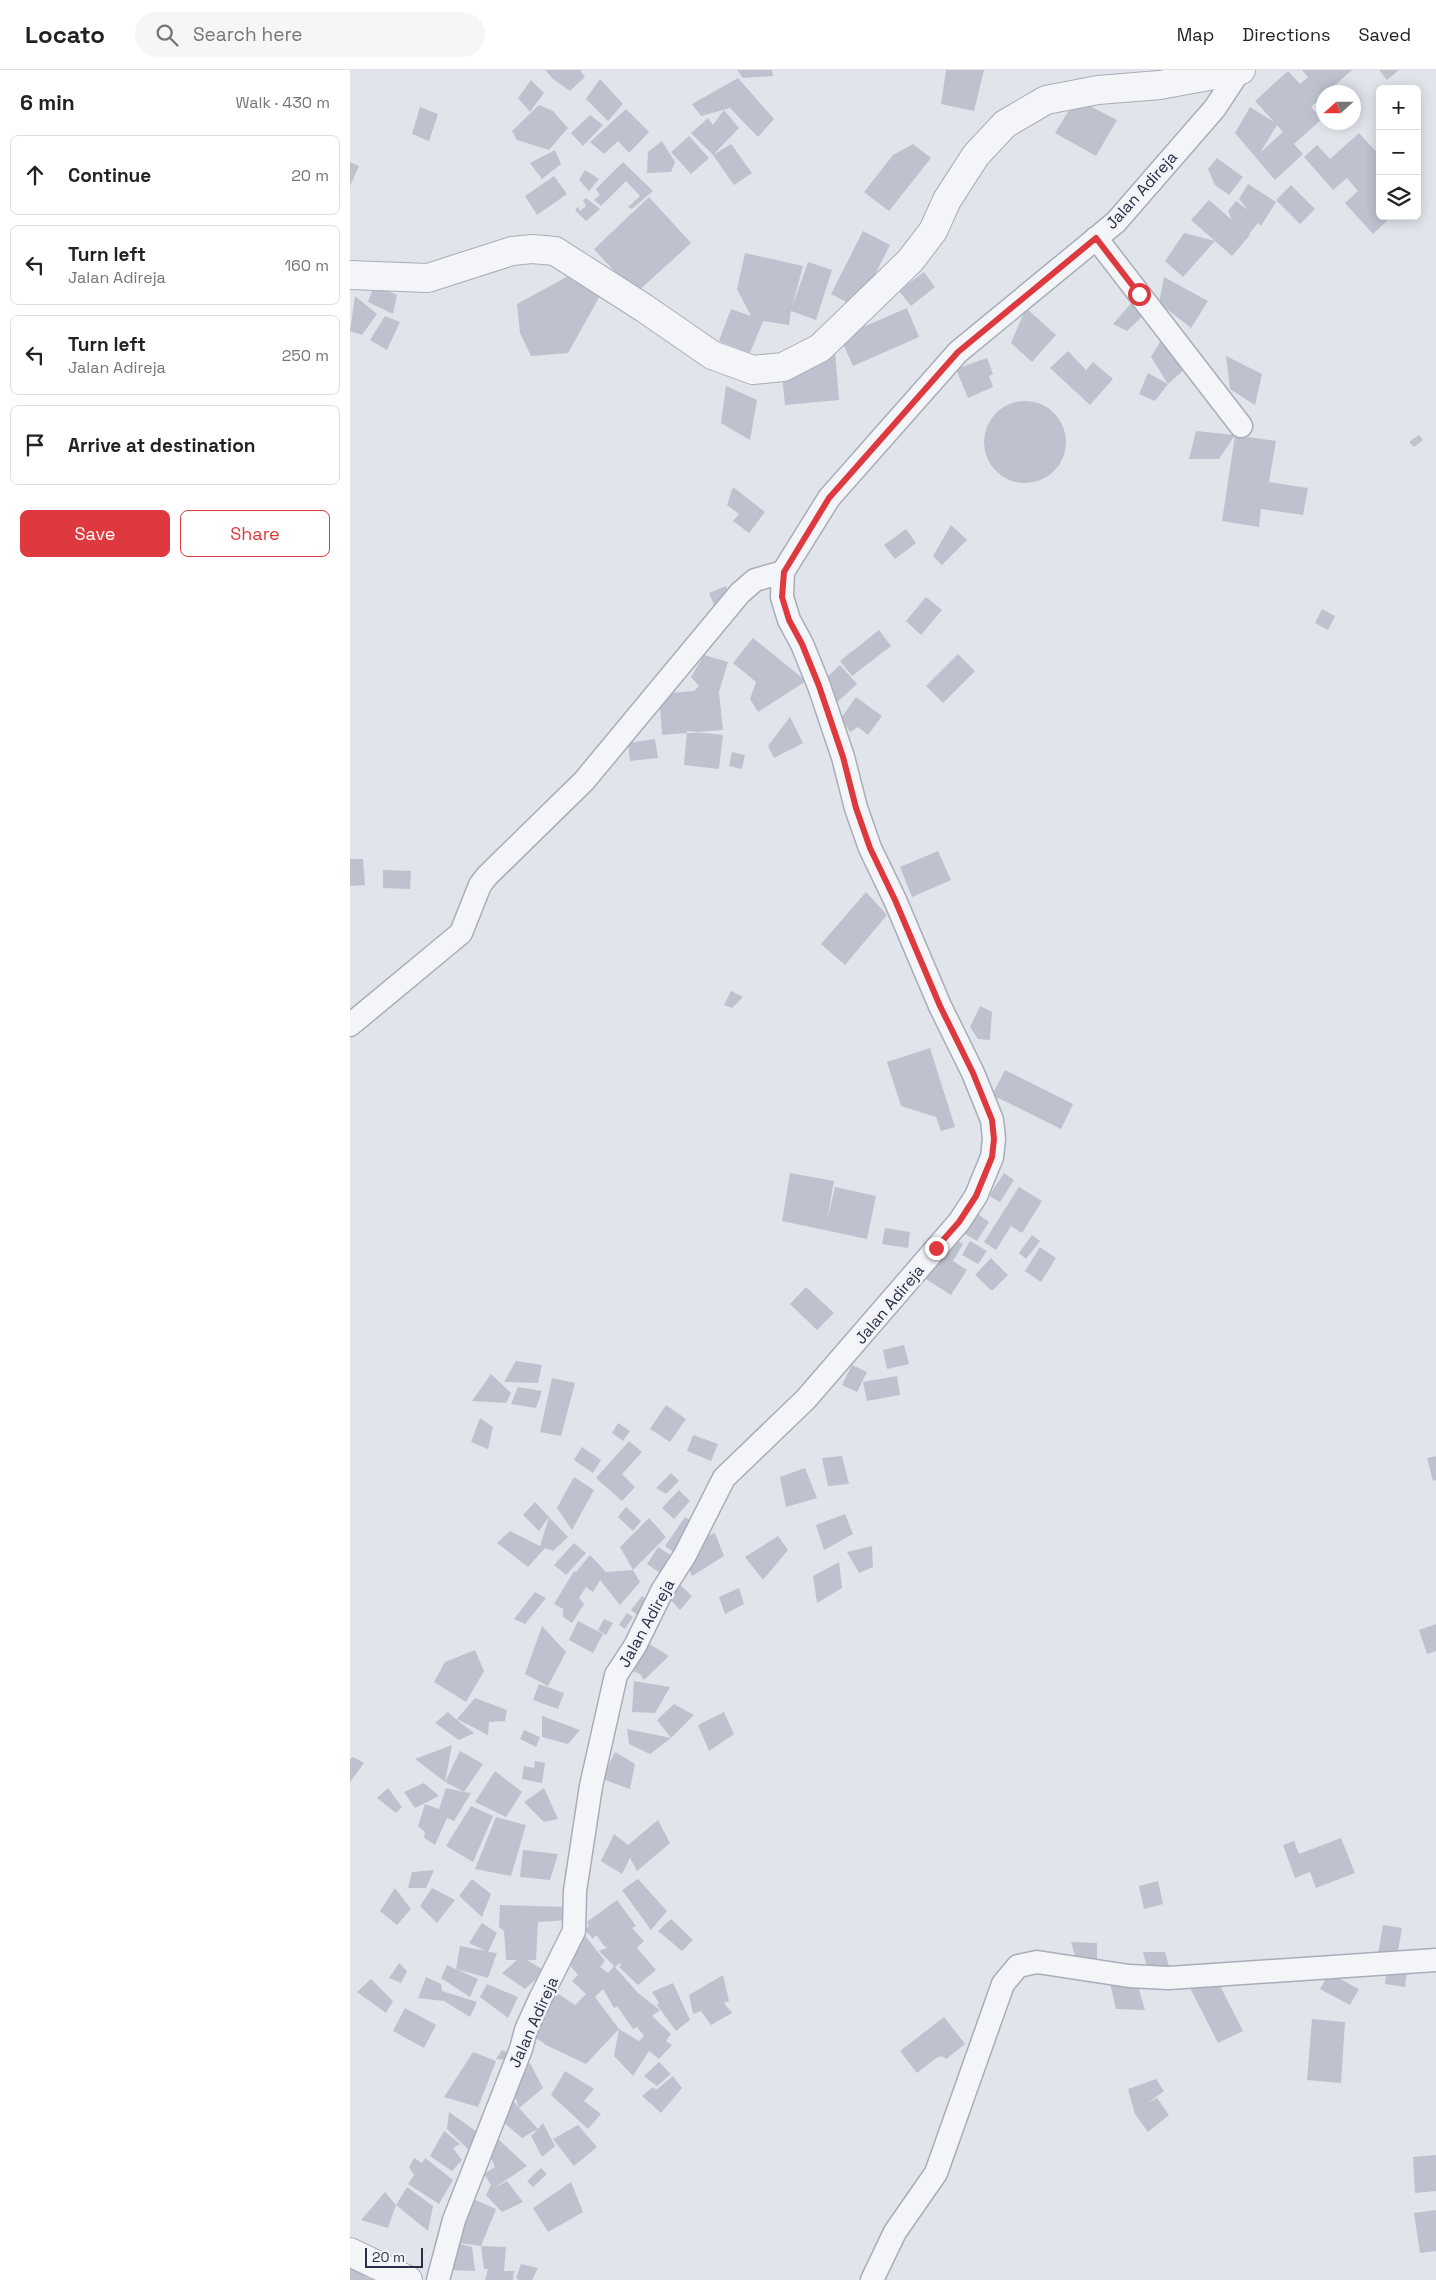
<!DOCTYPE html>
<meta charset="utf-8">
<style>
body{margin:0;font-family:"Space Grotesk",sans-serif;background:#f6f6f6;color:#222}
.controls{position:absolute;right:15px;top:15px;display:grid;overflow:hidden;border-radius:8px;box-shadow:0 2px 12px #0003}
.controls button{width:45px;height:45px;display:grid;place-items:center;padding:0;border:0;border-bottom:1px solid #e0e0e0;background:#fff;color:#222;font:25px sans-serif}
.compass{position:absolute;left:966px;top:15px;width:45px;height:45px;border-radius:50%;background:#fff;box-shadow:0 2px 12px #0003;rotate:249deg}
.scale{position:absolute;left:15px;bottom:12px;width:58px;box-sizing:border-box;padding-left:5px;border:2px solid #272e45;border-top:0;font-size:14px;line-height:18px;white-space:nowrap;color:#272e45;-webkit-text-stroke:4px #f1f3f8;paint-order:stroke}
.stop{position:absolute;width:15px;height:15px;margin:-11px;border:4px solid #dd393f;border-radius:50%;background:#fff}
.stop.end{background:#dd393f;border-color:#fff;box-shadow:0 1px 5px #0008}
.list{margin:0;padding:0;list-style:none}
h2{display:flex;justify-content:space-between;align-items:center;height:65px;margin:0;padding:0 20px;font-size:21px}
h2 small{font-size:16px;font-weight:400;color:#767676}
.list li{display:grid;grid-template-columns:32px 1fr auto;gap:15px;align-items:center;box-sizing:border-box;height:80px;margin:0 10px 10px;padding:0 10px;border:1px solid #e0e0e0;border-radius:8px}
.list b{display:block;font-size:19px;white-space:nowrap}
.list p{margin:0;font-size:16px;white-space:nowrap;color:#767676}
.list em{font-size:16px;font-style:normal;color:#767676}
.actions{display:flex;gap:10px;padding:15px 20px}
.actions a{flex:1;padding:11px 0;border:1px solid #dd393f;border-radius:8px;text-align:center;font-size:18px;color:#dd393f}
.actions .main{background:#dd393f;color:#fff}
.icon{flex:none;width:28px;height:28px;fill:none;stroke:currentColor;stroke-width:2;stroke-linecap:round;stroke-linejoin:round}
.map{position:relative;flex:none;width:1086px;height:2210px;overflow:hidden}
header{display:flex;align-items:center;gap:30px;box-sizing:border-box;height:70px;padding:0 25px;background:#fff;border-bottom:1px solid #e0e0e0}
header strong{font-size:24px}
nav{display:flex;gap:28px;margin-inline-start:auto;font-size:18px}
.search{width:350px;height:45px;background:#f6f6f6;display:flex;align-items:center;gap:12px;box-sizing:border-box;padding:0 18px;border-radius:28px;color:#767676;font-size:19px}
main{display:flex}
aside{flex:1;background:#fff}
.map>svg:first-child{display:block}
.building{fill:#bdc2ce;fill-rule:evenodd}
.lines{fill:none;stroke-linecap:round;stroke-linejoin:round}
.minor-casing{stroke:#a9adb9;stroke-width:25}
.tertiary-casing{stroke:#a9adb9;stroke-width:30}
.minor{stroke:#f4f5f9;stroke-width:22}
.tertiary{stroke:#f4f5f9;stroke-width:28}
.route{stroke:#dd393f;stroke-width:6}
.labels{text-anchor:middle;stroke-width:5;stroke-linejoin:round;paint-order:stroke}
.street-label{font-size:16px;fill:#272e45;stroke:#f1f3f8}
</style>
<header>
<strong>Locato</strong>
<div class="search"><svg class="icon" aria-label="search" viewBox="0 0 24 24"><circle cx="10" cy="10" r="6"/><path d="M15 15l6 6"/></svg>Search here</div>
<nav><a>Map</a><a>Directions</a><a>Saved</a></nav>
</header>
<main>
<aside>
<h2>6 min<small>Walk · 430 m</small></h2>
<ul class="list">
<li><svg class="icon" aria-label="ahead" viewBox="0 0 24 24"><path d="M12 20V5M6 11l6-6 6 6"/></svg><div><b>Continue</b></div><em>20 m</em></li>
<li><svg class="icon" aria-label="left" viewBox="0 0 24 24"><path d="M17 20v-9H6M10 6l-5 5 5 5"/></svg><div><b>Turn left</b><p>Jalan Adireja</p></div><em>160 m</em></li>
<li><svg class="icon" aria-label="left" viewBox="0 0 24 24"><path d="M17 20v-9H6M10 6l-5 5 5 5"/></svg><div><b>Turn left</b><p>Jalan Adireja</p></div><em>250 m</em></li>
<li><svg class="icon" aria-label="arrive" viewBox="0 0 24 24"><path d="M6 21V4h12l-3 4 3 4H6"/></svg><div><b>Arrive at destination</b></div></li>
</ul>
<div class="actions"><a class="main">Save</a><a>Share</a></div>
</aside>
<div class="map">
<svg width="1086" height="2210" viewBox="0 0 1086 2210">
<rect width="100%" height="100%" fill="#e1e4eb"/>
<path class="building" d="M195,0h35l5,7 -15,14 -17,-12z
M387,0h35l1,6 -30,2z
M596,0h38l-10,41 -33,-7z
M952,0h50l-25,22h-3v4l-13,11 11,12 -28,25 9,10 -28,26 -40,-47 15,-26 24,15 -19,-21 33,-30 12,13 8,-7zM927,55l6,7 -23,21z
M1029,0h20l-12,10z
M388,8l36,41 -16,18 -28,-29 -29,8 -9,-12z
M250,9l23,25 -15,17 -22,-22z
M181,10l13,13 -14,19 -12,-14z
M726,29l41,21 -21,36 -41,-23z
M189,35l14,6 15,17 -19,22 -32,-10 -5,-9z
M70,37l18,7 -9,27 -17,-7z
M276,39l23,23 -20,21 -11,-12 -14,13 -14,-12z
M374,40l15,18 -26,27 -22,-22 17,-15 5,7z
M240,45l13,10 -20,21 -12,-13z
M1009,63l21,23v60h12l-19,18 -28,-31 13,-12 -11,-13 -14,12 -29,-33 13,-12 13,14z
M339,66l20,22 -18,16 -20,-22z
M312,71l13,21 -4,10 -24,1 1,-21z
M381,74l21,29 -18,12 -21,-30z
M563,74l18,14 -42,53 -25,-19 29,-37z
M205,80l6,14 -19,15 -12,-16z
M867,88l26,19 -14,18 -14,-10 -7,-16z
M0,92l9,4 -9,20z
M273,92l30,29 -21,18 -4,-2 12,-11 -14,-15 -25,25 -7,-6 6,-5 -4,-6z
M235,100l14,9 -10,12 -10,-11z
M204,106l13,18 -30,21 -12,-19z
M898,114l28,18 -15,24 -3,-3 -9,11 -4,-3 5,4 -18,21 -41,-36 18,-20 23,20 -4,-9 8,-10 12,9 -9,-11z
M941,115l24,24 -15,15 -24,-24z
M299,127l42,46 -56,51 -41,-45z
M236,128l14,11 -14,12 -11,-11 3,-3 2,4 6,-5 -3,-6z
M513,161l27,14 -32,63 -27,-14z
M834,163l31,8 -32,36 -18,-16z
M395,183l58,13 -11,41 16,-45 24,8 -16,50 -25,-9 -2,14 -26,-4 -13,32 -31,-12 12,-32 20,7 -14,-27z
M574,202l11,15 -24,19 -12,-15z
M220,205l31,19 -33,59 -37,3 -11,-23 -3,-29z
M814,207l44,24 -17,27 -32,-25z
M24,215l23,10 -4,19 -25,-12z
M789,224l11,15 -23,22 -14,-7z
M5,226l22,18 -15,21 -12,-4z
M557,238l12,29 -66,29 -13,-29z
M676,238l30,27 -24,27 -21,-19z
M35,246l15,6 -13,28 -17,-10z
M817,260l25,33 -24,21 -13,17 -16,-7 9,-21 20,11 -17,-27z
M485,281l4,49 -54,5 -3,-30z
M718,281l18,19 7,-8 20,17 -23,26 -40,-37z
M876,286l36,18 -7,31 -25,-16z
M637,288l6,16 -4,2 4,11 -25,11 -12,-29z
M376,316l31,14 -7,40 -29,-17z
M634 372a41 41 0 1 1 82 0a41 41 0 1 1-82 0Z
M846,361l39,4 -16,24h-30z
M885,365l41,6 -7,41 39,6 -5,27 -42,-6 -2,18 -37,-6z
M1069,365l4,5 -9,7 -5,-5z
M383,417l32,25 -16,21 -16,-12 6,-7 -12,-9z
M601,455l16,15 -25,25 -9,-9z
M556,459l10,14 -21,16 -11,-14z
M376,516l5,12 -17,7 -5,-12z
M576,527l16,13 -21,25 -15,-14z
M972,539l13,7 -7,14 -13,-7z
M529,560l12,16 -39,30 -12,-15z
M403,568l53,43 -48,31 -8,-13 6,-17 -23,-19z
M608,584l17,17 -32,32 -17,-17z
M354,585l24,7 -9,30 4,38 -61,5 -3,-41 35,-3 5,-5 -8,-9z
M490,595l17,19 -24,22 -9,-26z
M506,627l26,19 -14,19 -10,-8 -8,5 -9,-14z
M440,647l13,26 -29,15 -6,-12z
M337,661l36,4 -4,34 -35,-4z
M305,669l3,19 -28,3 -2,-18z
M382,682l13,3 -3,14 -13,-3z
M588,781l13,29 -39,17 -12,-30z
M0,789h13l2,26 -15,1z
M33,800l28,1 -1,18 -27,-1z
M516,822l21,23 -42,50 -24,-21z
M381,921l12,6 -11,11 -8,-3z
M630,936l12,6 -2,28 -12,-1 -8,-12z
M580,978l25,79 -14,4 -5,-14 -35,-11 -14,-44z
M655,1000l68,34 -12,25 -69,-34z
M440,1103l44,8 -7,40 8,-34 41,9 -9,43 -85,-18z
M654,1103l10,7 -14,22 -11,-6z
M669,1117l23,14 -20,32 -11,-7 -15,24 -12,-8z
M623,1141l16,11 -12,19 -17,-10z
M535,1158l25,4 -2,16 -26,-4z
M599,1165l14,9 -10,17 14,9 -16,25 -28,-18z
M682,1165l8,6 -14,18 -7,-6z
M620,1171l17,10 -9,13 -16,-9z
M690,1177l16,11 -15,24 -16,-11z
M641,1188l17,17 -16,16 -17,-16z
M456,1217l28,26 -17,17 -27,-26z
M554,1275l5,19 -22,5 -4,-19z
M166,1291l26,4 -4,18 -34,-1z
M502,1295l15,7 -10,20 -15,-7z
M141,1304l20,19 -5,10 -34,-2z
M547,1306l3,19 -33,6 -4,-19z
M202,1308l23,5 -14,53 -21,-4z
M168,1317l24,4 -6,17 -25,-4z
M316,1335l20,14 -16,23 -20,-13z
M130,1348l13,9 -5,22 -17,-7z
M268,1353l12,8 -7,10 -11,-8z
M343,1365l25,9 -7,17 -24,-10z
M279,1371l13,11 -20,22 13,13 -13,14 -26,-23z
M232,1377l19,13 -8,13 -19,-13z
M492,1386l7,28 -21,2 -6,-28z
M1086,1386v24l-3,1 -6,-23z
M455,1398l12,30 -31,9 -6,-30z
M321,1403l8,8 -13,13 -10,-6z
M224,1407l20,13 -22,40 -15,-22z
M329,1420l11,11 -16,18 -12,-11z
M185,1432l14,15 -10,14 -16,-16z
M276,1437l15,14 -8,10 -15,-14z
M495,1444l8,20 -29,16 -8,-25z
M199,1447l19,20 -15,14 -8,-3 -17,19 -31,-24 13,-12 30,15z
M335,1447l11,7 -20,30 -11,-8z
M299,1448l17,19 -33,33 -13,-23z
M365,1463l9,23 -32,20 -3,-7 8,-29z
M428,1466l10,14 -25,30 -18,-23z
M224,1473l12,10 -20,22 -12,-10z
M522,1476l1,21 -14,6 -12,-21z
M308,1477l20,13 -12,17 -19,-13z
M240,1485l16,17 27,-2 7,12 -20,23 -20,-25 -7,12 -7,-5 -7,11 5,6 -12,19 -9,-6v-8l-9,-5 20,-33 2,1z
M489,1492l3,26 -25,15 -4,-27z
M325,1510l17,16 -12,14 -16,-17z
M389,1518l5,16 -19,10 -6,-17z
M185,1522l11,6 -21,26 -11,-5z
M292,1526l8,7 -10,14 -9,-7z
M277,1543l6,4 -8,12 -6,-4z
M254,1549l9,4 -7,12 -8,-5z
M228,1551l25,13 -10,19 -24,-13z
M1086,1554v27l-9,3 -8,-24z
M192,1556l24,26 -18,34 -23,-12z
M296,1572l23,14 -25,24 -4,-6 -10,-4z
M125,1580l9,21 -18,31 -32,-20 11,-20z
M284,1611l36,6 -15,26 -23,-1z
M189,1614l25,9 -6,16 -25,-9z
M125,1628l32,12 -2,11 -16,1 -1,13 -31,-16z
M324,1634l20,11 -23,23 -14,-18z
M98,1642l9,8 17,13 -15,7 -24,-17z
M374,1642l10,22 -25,17 -11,-26z
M192,1646l38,14 -12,14 -26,-7z
M277,1659l44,9 -21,16 -21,-10z
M174,1660l16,7 -4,10 -16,-8z
M102,1675l-7,37 15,-31 23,13 -19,28 7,1 -17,28 -7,-3 -12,27 -11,-7 1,-6 -7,-6 7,-22 14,5 7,-21 18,4 -19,-10 -30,-23z
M265,1682l20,12 -5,25 -28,-10z
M3,1687l11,6 -14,19v-23z
M185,1691l10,2 -3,20 -20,-4 2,-13 10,2z
M145,1701l27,21 -16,25 -31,-15z
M74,1713l15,13 -24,12 -11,-16z
M38,1718l14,19 -6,6 -19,-15z
M194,1718l14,31 -14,3 -20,-20z
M121,1736l22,10 -20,46 -27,-16z
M146,1747l30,8 -15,51 -36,-7z
M308,1750l12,23 -33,28 -7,-13 -8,16 -21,-13 13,-27 14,11z
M991,1768l14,35 -39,15 -6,-16 -15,6 -12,-33 11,-4 5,13z
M173,1780l35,4 -8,26 -30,-3z
M84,1800l-8,18h-18l4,-16z
M122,1809l19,15 -9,23 -23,-21z
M288,1809l29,32 -16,19 -29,-40z
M808,1811l5,23 -19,5 -5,-23z
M45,1818l16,21 -14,16 -17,-14z
M82,1818l23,12 -18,23 -17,-17z
M267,1830l19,26 -4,2 12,13 -7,7 19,22 -18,15 -19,-18 2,-2 -1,-2 -5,4 23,26 22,17 -8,6 19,18 -5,7 6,4 -13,14 -10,-8 -16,25 -19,-20 5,-27 -33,35 -40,-19 -17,-12 22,-44 24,16 11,-11 -14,-13 6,-6 -10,-12 15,-30 22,28 -5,6 8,6 6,-7 -15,-15 8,-3 -1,-2 -1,1 -9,-12 -3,4 -8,-9 4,-4 -2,-4zM253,1919l11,19 3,-2 16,23 4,-2 7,9 -5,5 -20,-12 -24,-32z
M150,1835l67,2 2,13 -31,2 -2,38h-9l18,11 -20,18 -23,-16 15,-13h-11l-2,-29 -5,-4z
M321,1849l22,21 -11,11 -24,-20z
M132,1853l15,10 -9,19 9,1 -9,25 -32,-9 4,-23 26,5 -17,-8z
M1033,1855l19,3 -5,29 -19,-3z
M721,1872l26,1v19h-20z
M793,1882h22l6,22 -23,-3z
M49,1893l8,8 -6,12 -12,-5z
M97,1895l31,14 -8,18 -29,-19z
M1037,1898l20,3 -2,16 -20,-3z
M979,1903l30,16 -9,16 -30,-16z
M373,1905l6,26 -5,2 8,10 -21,12 -10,-14 -8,3 -4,-19z
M76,1907l15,7 1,7 35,11 -7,15 -26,-16 -26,-3z
M21,1909l22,22 -7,12 -29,-21z
M759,1909l29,7 7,24 -29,-1z
M323,1913l17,37 -14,11 -19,-26 2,-2 -7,-11z
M137,1914l31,13 -10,21 -28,-21z
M869,1914l24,47 -25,12 -29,-57z
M55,1938l31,17 -12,23 -31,-17z
M594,1947l21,27 -19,15 -5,-3 -5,2 -19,15 -17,-22z
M962,1949l33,3 -4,61 -34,-3z
M152,1980l13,5 -5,5 -14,-1z
M123,1982l23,9 -18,46 -34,-10z
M309,1992l12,12 -14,12 -13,-10z
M180,1993l13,25 -24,20 19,21 5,-6 12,23 -13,11 -11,-21 7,-7 -16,9 -22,-19 12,-20 7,9 -9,-24z
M215,2001l29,18 -10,12 17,13 -13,15 -37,-34z
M323,2006l9,12 -21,25 -19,-17 11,-9 3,3z
M806,2009l8,12 -16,12 9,-5 12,17 -21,17 -13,-18 -7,-25z
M99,2042l28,20 -6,20 -24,-23z
M228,2055l19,22 -23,19 -21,-27z
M94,2061l16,13 -7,4 9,12 -10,11 -22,-15z
M145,2066l32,30 -33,22 13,-7 16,21 -21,10 -16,-17 5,-10 -7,-11 11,-7 -9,-20z
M1086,2085v36l-21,2 -2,-36z
M64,2088l8,5 3,-5 28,22 -14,24 -31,-20 6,-9 -5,-8z
M191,2098l6,6 -14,13 -6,-6z
M221,2112l12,30 -35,20 -15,-24z
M57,2117l26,19 -5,25 -32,-26 -8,23 -27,-8 24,-28 11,13z
M121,2128l25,11 -15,37 -29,-4 20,5 3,24 -25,-1 2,-28z
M1086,2140v41l-16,2 -6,-40z
M131,2176l25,1 -2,24h10l-1,9h-28l3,-11h-4z
M0,2187l20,10 -6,9 7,3 6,-9 16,10h-43z
M171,2194l17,4 -6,12h-13l-3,-2z"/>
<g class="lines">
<defs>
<path id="minor" d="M746,168l145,188
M0,955l111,-92 19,-48 7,-9 97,-95 156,-188 15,-13 28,-8
M88,2210l16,-60 67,-171 5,-19 14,-31 34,-68 1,-40 16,-105 25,-111 19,-29 27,-55 23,-36 39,-77 82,-79 153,-177 17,-26 16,-39 2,-18 -2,-19 -19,-47 -33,-67 -45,-106 -25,-52 -14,-40 -13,-51 -24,-71 -17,-42 -13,-24 -7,-23 1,-25 46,-74 129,-146 158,-130 99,-114 25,-38
M522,2210l23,-48 41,-59 67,-189 15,-18 19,-4 92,14 40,2 267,-18"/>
<path id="tertiary" d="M0,205l78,3 84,-27 20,-2 23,2 89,57 68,47 41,15 30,-3 37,-19 90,-87 23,-30 14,-31 29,-45 29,-31 41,-24 52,-10 62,-5 81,-15
M0,2182l58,28"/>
</defs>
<use href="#minor" class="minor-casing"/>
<use href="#tertiary" class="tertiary-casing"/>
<use href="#minor" class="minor"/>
<use href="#tertiary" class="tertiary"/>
</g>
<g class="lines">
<path class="route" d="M586,1178l23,-26 17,-26 16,-39 2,-18 -2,-19 -19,-47 -33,-67 -45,-106 -25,-52 -14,-40 -13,-51 -24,-71 -17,-42 -13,-24 -7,-23 2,-25 45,-74 129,-146 138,-114 43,56"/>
</g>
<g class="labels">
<g class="street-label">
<text transform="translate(791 120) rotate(-48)" y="6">Jalan Adireja</text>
<text transform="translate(539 1234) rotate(-50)" y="6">Jalan Adireja</text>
<text transform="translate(296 1553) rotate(-61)" y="6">Jalan Adireja</text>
<text transform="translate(183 1952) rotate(-66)" y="6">Jalan Adireja</text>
</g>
</g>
</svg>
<div class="controls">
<button>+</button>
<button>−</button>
<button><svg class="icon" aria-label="layers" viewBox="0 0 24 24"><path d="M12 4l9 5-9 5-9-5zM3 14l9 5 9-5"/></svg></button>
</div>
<svg class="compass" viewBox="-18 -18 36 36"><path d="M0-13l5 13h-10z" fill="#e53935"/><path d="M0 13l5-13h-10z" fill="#767676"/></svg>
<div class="scale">20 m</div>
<div class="stop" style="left:789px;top:224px"></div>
<div class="stop end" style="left:586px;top:1178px"></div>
</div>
</main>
